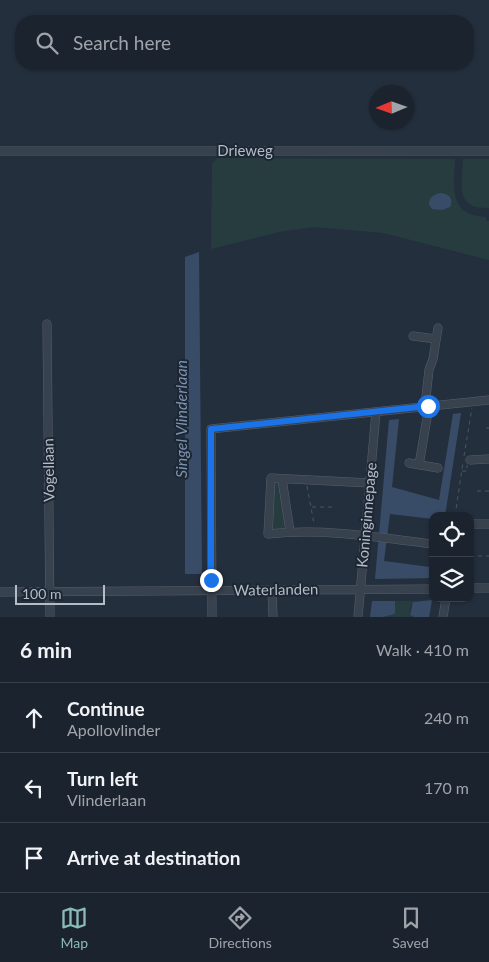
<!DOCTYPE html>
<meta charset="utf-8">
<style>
body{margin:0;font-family:Lato,sans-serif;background:#282f3a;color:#f1f3f6}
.controls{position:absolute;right:15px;bottom:15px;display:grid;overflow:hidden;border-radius:10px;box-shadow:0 1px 4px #0004}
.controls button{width:45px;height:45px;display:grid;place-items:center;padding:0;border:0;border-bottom:1px solid #39404a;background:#1b232e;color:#f1f3f6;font:25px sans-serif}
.compass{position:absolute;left:369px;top:85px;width:45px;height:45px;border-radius:50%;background:#1b232e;box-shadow:0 1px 4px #0004;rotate:268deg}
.scale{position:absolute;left:15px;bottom:12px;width:90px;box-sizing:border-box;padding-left:5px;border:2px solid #b4bcc9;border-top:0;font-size:14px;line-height:18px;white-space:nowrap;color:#b4bcc9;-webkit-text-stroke:4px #1d2633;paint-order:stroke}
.stop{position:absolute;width:15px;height:15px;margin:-11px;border:4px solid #1a73e8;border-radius:50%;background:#fff}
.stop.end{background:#1a73e8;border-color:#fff;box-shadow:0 1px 5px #0008}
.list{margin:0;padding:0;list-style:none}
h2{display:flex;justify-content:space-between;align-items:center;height:65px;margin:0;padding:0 20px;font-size:21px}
h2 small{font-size:16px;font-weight:400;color:#a0a4aa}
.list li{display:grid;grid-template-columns:32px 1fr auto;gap:15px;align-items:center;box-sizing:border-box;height:70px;padding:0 20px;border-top:1px solid #39404a}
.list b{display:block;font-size:19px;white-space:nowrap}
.list p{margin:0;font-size:16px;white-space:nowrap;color:#a0a4aa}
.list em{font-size:16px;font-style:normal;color:#a0a4aa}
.icon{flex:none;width:28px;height:28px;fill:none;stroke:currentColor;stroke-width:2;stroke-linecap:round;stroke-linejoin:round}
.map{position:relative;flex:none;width:489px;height:617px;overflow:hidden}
.search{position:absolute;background:#1b232e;box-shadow:0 1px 4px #0004;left:15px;right:15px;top:15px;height:55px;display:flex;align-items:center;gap:12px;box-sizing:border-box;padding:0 18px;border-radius:20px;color:#a0a4aa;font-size:19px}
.sheet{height:275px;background:#1b232e}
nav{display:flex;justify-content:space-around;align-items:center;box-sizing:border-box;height:70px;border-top:1px solid #39404a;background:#1b232e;font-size:14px;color:#a0a4aa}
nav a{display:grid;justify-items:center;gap:2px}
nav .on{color:#8bbbb9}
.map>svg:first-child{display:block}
.green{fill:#263c3f}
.water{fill:#394c67}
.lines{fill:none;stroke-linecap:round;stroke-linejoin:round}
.minor-casing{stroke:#565f6c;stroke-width:9}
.path{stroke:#44595c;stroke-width:1;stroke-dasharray:4 4;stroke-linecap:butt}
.minor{stroke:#38414e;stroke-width:8}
.route{stroke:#1a73e8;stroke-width:6}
.labels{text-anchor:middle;stroke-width:4;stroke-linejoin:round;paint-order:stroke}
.street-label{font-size:15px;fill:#b4bcc9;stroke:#1d2633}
.water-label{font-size:16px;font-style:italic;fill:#7c92b1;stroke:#1d2633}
</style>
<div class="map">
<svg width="489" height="617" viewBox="0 0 489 617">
<rect width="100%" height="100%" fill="#242f3e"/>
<path class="green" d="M217,158l238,1c0,16 -6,43 11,53 6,4 14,4 20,5v4h3v39l-106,-27 -69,-6 -35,5 -68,17 1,-85z
M463,159h26v49c-35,1 -27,-23 -26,-49z
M279,481l6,45 -2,4 -8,1 -4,-3 2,-46z
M395,601h20c-4,3 -6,9 -5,14l4,2h-31l12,-3z"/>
<path class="water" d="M441,193c8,1 13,6 9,14l-8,3 -10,-1 -3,-4c0,-8 5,-11 12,-12z
M199,252l3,322h-17v-317z
M461,413l-16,103h-12v3l-43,-5 -6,47 46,6 3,-21v32l-58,1 14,-159 10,-1 -7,68 47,13 14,-86z
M432,600l-3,17h-15l-4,-2 3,-13z
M372,601h23v13l-12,3h-13z"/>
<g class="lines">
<defs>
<path id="minor" d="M0,151h489
M47,324l3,293
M413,336l23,3
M425,406l4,-36 4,-11 5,-31
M470,460l19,-1
M409,463l29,5
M419,465l10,-59
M282,479l8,52
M370,483l-99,-5 -3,56c55,-6 110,3 164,10
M470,524h19
M470,588h19
M272,590l1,27
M0,592l433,-3
M212,617l-1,-188 278,-29
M358,617l18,-205
M443,617l3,-19"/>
</defs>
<use href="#minor" class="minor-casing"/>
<path class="path" d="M486,428h3
M464,456l8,-48
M462,471h5v-6
M307,486l7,38
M477,491h12
M312,507h22
M457,513h6v3
M455,516l8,-54
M470,556h19"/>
<use href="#minor" class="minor"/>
</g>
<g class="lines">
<path class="route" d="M211,580v-151l217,-23"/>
</g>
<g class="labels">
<g class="street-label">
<text x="245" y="156">Drieweg</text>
<text transform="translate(49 470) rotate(-91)" y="5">Vogellaan</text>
<text transform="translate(367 515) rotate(-85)" y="5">Koninginnepage</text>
<text transform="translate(276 590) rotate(-1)" y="5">Waterlanden</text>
</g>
<g class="water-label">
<text transform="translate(181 419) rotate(-90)" y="6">Singel Vlinderlaan</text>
</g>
</g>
</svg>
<div class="controls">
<button><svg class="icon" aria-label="locate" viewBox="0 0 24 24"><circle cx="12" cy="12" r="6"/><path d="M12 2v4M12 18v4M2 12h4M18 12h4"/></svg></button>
<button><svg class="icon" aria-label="layers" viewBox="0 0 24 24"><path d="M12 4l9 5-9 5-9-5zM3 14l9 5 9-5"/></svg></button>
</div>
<svg class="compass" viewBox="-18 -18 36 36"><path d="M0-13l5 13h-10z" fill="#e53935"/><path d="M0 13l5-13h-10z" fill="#a0a4aa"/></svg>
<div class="scale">100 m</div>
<div class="stop" style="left:428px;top:406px"></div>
<div class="stop end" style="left:211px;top:580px"></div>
<div class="search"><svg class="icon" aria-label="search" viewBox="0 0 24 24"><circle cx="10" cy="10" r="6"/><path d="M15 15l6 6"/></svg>Search here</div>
</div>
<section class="sheet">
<h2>6 min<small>Walk · 410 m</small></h2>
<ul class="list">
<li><svg class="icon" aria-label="ahead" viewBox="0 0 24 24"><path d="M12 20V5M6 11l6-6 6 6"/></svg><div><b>Continue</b><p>Apollovlinder</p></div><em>240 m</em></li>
<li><svg class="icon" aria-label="left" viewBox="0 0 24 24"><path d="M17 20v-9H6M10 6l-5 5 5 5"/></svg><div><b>Turn left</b><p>Vlinderlaan</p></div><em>170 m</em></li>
<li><svg class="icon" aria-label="arrive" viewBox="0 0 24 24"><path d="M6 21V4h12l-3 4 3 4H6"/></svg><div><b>Arrive at destination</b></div></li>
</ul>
</section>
<nav>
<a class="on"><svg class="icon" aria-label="map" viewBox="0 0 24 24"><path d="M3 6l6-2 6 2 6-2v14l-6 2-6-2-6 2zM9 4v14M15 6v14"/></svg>Map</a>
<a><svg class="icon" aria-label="directions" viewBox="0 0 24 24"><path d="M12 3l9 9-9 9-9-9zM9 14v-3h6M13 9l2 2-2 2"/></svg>Directions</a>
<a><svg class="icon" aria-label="saved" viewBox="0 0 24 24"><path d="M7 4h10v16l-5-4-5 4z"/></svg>Saved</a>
</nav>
